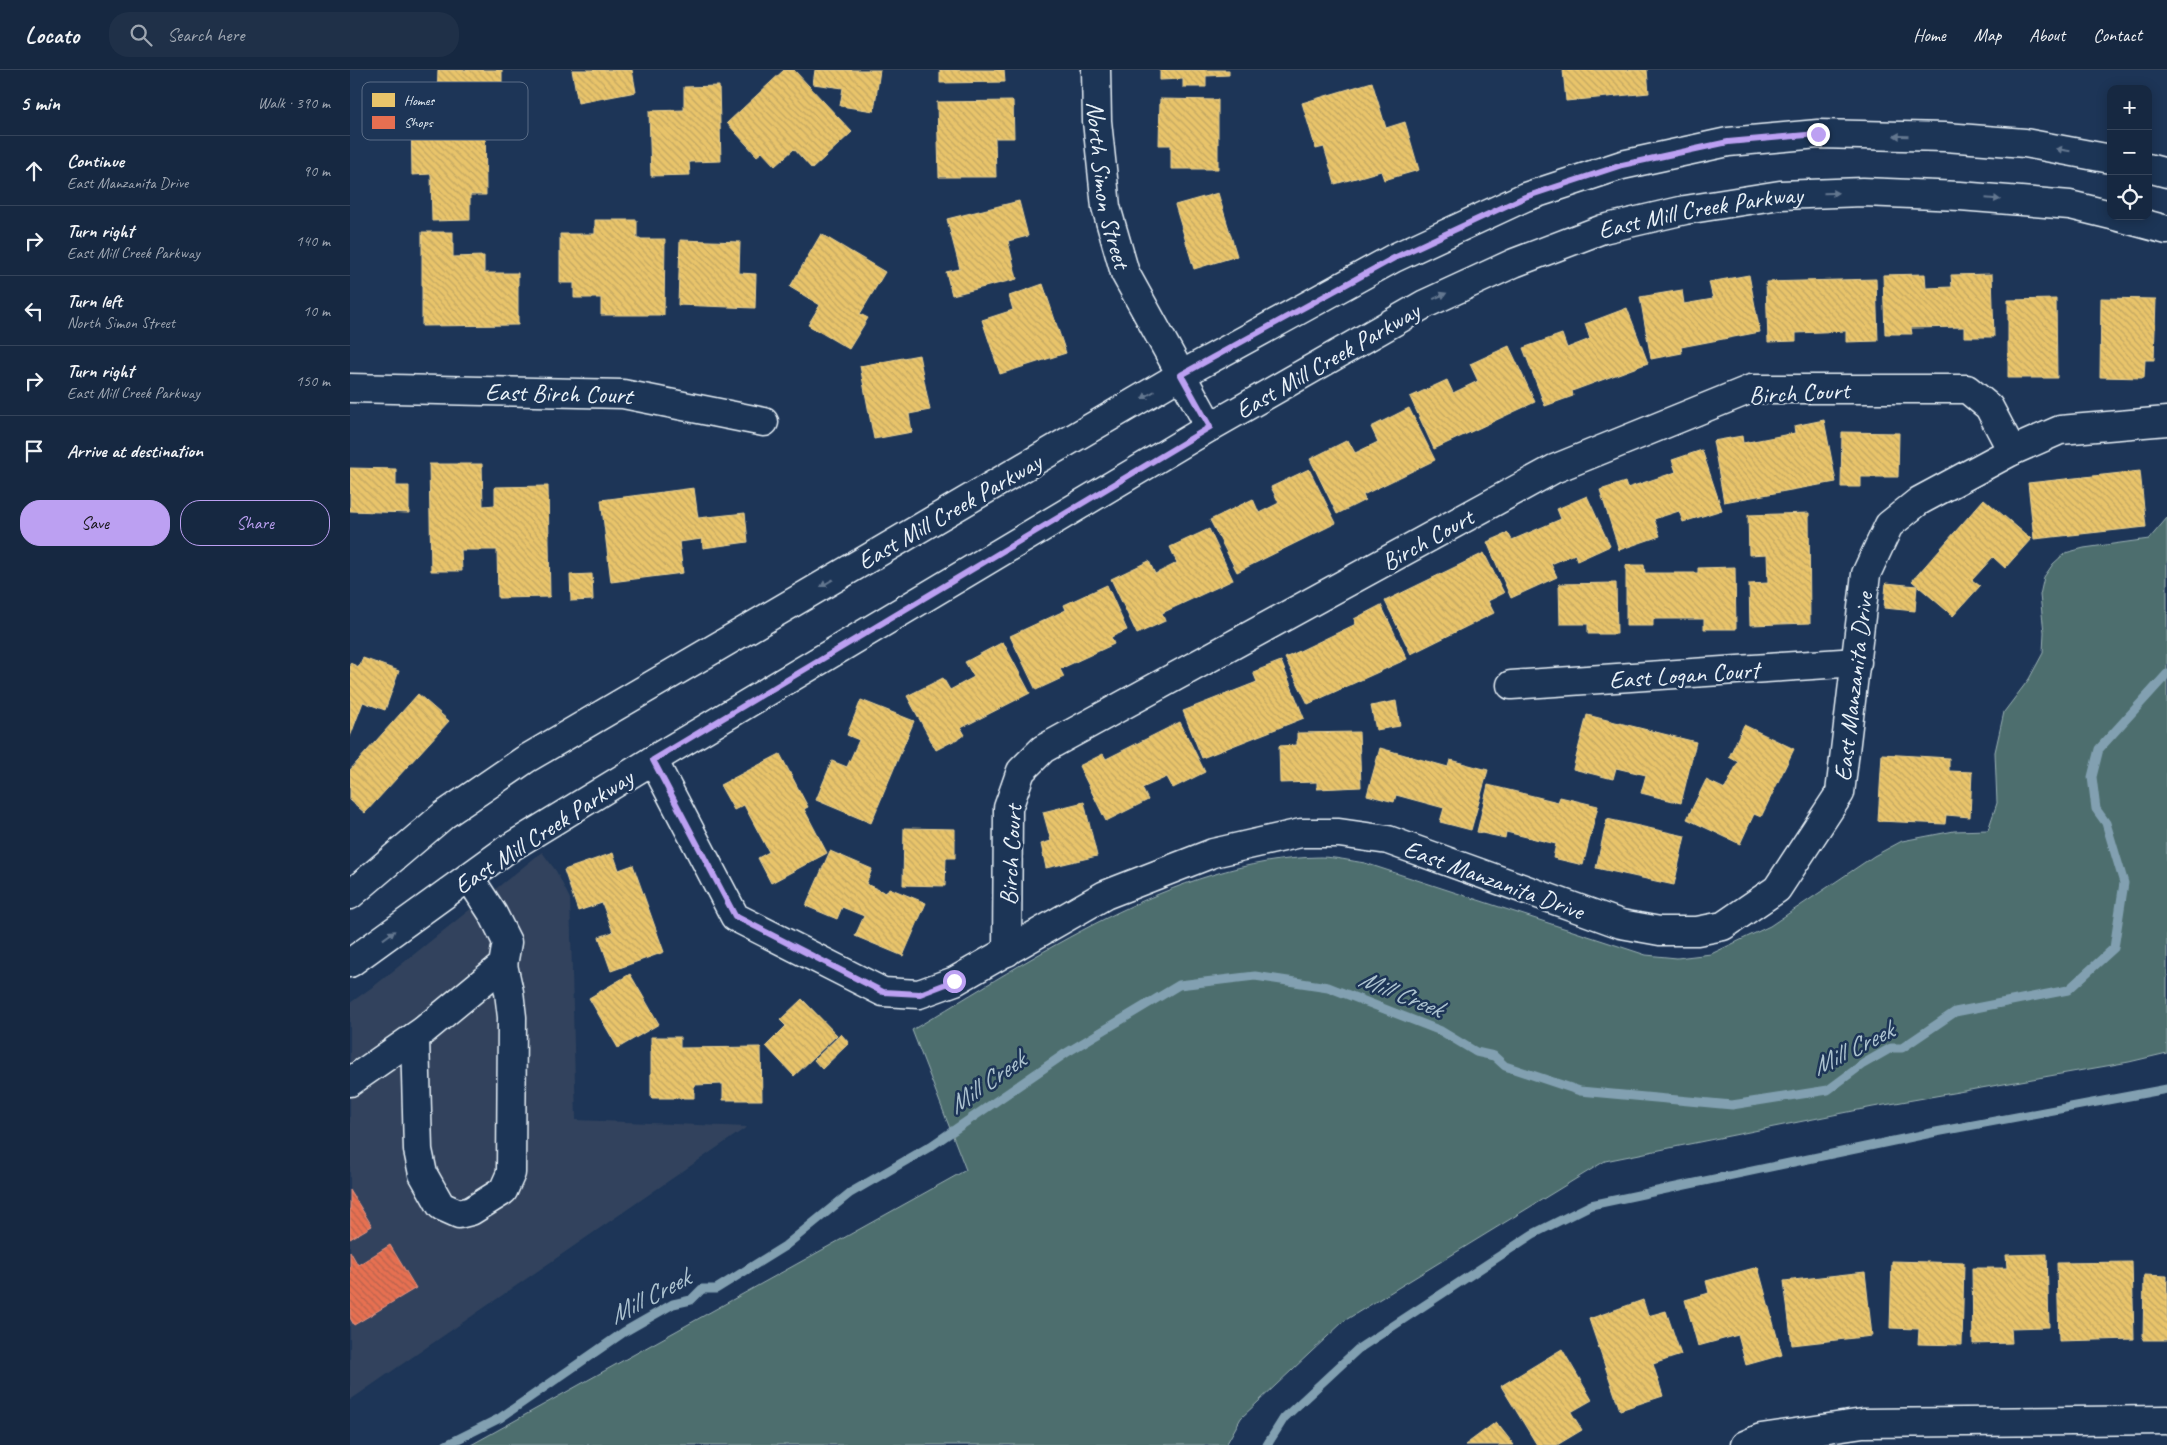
<!DOCTYPE html>
<meta charset="utf-8">
<style>
body{margin:0;font-family:Caveat,sans-serif;background:#1f3048;color:#f1f3f6}
.controls{position:absolute;right:15px;top:15px;display:grid;overflow:hidden;border-radius:10px;box-shadow:0 2px 12px #0003}
.controls button{width:45px;height:45px;display:grid;place-items:center;padding:0;border:0;border-bottom:1px solid #35445a;background:#162841;color:#f1f3f6;font:25px sans-serif}
.stop{position:absolute;width:15px;height:15px;margin:-11px;border:4px solid #bca0f2;border-radius:50%;background:#fff}
.stop.end{background:#bca0f2;border-color:#fff;box-shadow:0 1px 5px #0008}
.list{margin:0;padding:0;list-style:none}
h2{display:flex;justify-content:space-between;align-items:center;height:65px;margin:0;padding:0 20px;font-size:21px}
h2 small{font-size:16px;font-weight:400;color:#9ea6b1}
.list li{display:grid;grid-template-columns:32px 1fr auto;gap:15px;align-items:center;box-sizing:border-box;height:70px;padding:0 20px;border-top:1px solid #35445a}
.list b{display:block;font-size:19px;white-space:nowrap}
.list p{margin:0;font-size:16px;white-space:nowrap;color:#9ea6b1}
.list em{font-size:16px;font-style:normal;color:#9ea6b1}
.actions{display:flex;gap:10px;padding:15px 20px}
.actions a{flex:1;padding:11px 0;border:1px solid #bca0f2;border-radius:20px;text-align:center;font-size:18px;color:#bca0f2}
.actions .main{background:#bca0f2;color:#111}
.icon{flex:none;width:28px;height:28px;fill:none;stroke:currentColor;stroke-width:2;stroke-linecap:round;stroke-linejoin:round}
.map{position:relative;flex:none;width:1817px;height:1375px;overflow:hidden}
header{display:flex;align-items:center;gap:30px;box-sizing:border-box;height:70px;padding:0 25px;background:#162841;border-bottom:1px solid #35445a}
header strong{font-size:24px}
nav{display:flex;gap:28px;margin-inline-start:auto;font-size:18px}
.search{width:350px;height:45px;background:#1f3048;display:flex;align-items:center;gap:12px;box-sizing:border-box;padding:0 18px;border-radius:20px;color:#9ea6b1;font-size:19px}
main{display:flex}
aside{flex:1;background:#162841}
.map>svg:first-child{display:block}
.built{fill:#32435d}
.grass{fill:#4d6e6e;stroke:#9ab0b3}
.homes{fill:url(#homes-back-hatch);stroke:#e9d295}
.shops{fill:url(#shops-back-hatch);stroke:#e79683}
.lines{fill:none;stroke-linecap:round;stroke-linejoin:round}
.stream{stroke:#82a0b1;stroke-width:9}
.minor-casing{stroke:#e8f1f8;stroke-width:31}
.minor{stroke:#1d3557;stroke-width:28}
.oneway{fill:#64778f}
.route{stroke:#bca0f2;stroke-width:6}
.labels{text-anchor:middle;stroke-width:5;stroke-linejoin:round;paint-order:stroke}
.street-label{font-size:25px;fill:#e8f1f8;stroke:#1d3557}
.water-label{font-size:26px;font-style:italic;fill:#acc2cf;stroke:#1d3557}
.key{fill:#1d3557;stroke:#5a6d87;stroke-width:1}
.key-label{font-size:14px;fill:#e8f1f8}
</style>
<header>
<strong>Locato</strong>
<div class="search"><svg class="icon" aria-label="search" viewBox="0 0 24 24"><circle cx="10" cy="10" r="6"/><path d="M15 15l6 6"/></svg>Search here</div>
<nav><a>Home</a><a>Map</a><a>About</a><a>Contact</a></nav>
</header>
<main>
<aside>
<h2>5 min<small>Walk · 390 m</small></h2>
<ul class="list">
<li><svg class="icon" aria-label="ahead" viewBox="0 0 24 24"><path d="M12 20V5M6 11l6-6 6 6"/></svg><div><b>Continue</b><p>East Manzanita Drive</p></div><em>90 m</em></li>
<li><svg class="icon" aria-label="right" viewBox="0 0 24 24"><path d="M7 20v-9h11M14 6l5 5-5 5"/></svg><div><b>Turn right</b><p>East Mill Creek Parkway</p></div><em>140 m</em></li>
<li><svg class="icon" aria-label="left" viewBox="0 0 24 24"><path d="M17 20v-9H6M10 6l-5 5 5 5"/></svg><div><b>Turn left</b><p>North Simon Street</p></div><em>10 m</em></li>
<li><svg class="icon" aria-label="right" viewBox="0 0 24 24"><path d="M7 20v-9h11M14 6l5 5-5 5"/></svg><div><b>Turn right</b><p>East Mill Creek Parkway</p></div><em>150 m</em></li>
<li><svg class="icon" aria-label="arrive" viewBox="0 0 24 24"><path d="M6 21V4h12l-3 4 3 4H6"/></svg><div><b>Arrive at destination</b></div></li>
</ul>
<div class="actions"><a class="main">Save</a><a>Share</a></div>
</aside>
<div class="map">
<svg width="1817" height="1375" viewBox="0 0 1817 1375">
<defs>
<pattern id="homes-back-hatch" width="6" height="6" patternUnits="userSpaceOnUse" patternTransform="scale(1.25)"><rect width="6" height="6" fill="#e9c46a"/><path d="M-1 5l2 2M0 0l6 6M5-1l2 2" fill="none" stroke="#c0a562"/></pattern>
<pattern id="shops-back-hatch" width="6" height="6" patternUnits="userSpaceOnUse" patternTransform="scale(1.25)"><rect width="6" height="6" fill="#e76f51"/><path d="M-1 5l2 2M0 0l6 6M5-1l2 2" fill="none" stroke="#b7634f"/></pattern>
</defs>
<rect width="100%" height="100%" fill="#1d3557"/>
<filter id="ink" filterUnits="userSpaceOnUse"><feTurbulence type="fractalNoise" baseFrequency=".02" numOctaves="2"/><feDisplacementMap in="SourceGraphic" scale="10" xChannelSelector="R" yChannelSelector="G"/><feConvolveMatrix kernelMatrix="1 2 1 2 8 2 1 2 1" color-interpolation-filters="sRGB"/></filter>
<g filter="url(#ink)">
<path class="built" d="M192,782l14,19 14,28 6,221 171,7 -397,273v-397l28,-20z"/>
<path class="grass" d="M1817,448v535l-38,9 -256,45 -268,54 -261,160 -103,97 -15,27h-755l495,-275 -54,-140c121,-71 263,-171 408,-173 15,0 31,4 45,6l281,92 31,3 34,-4 59,-28 104,-70 28,-15 52,-10 34,-1 9,-27 -2,-51 9,-40 25,-33 14,-26 1,-21 -4,-37 4,-18 9,-13 12,-11 19,-5 65,-9z"/>
<path class="homes" d="M88,0h64v31h-65z
M222,0h60l4,22 -58,11z
M434,0h10l58,62 -40,37 -18,-20 -19,17 -13,-14 -5,4 -30,-33z
M465,0h65l-6,41 -34,-5 3,-18 -30,-4z
M590,0h64l1,12 -65,1z
M810,0h69v5l-23,1v11h-23v-8l-23,1z
M1213,0h84l2,23 -83,8z
M1022,12l14,46 19,-6 14,48 -35,10 -3,-9 -46,13 -11,-37 -8,2 -14,-46z
M369,16l2,75 -32,1 1,13 -39,1 -2,-65 35,-1v-23z
M810,29l58,1v69h-47v-24h-12z
M663,31l1,37h-19l1,39h-57l-2,-75z
M135,40l1,85h-16v25l-38,1 -1,-47 -19,1 -1,-64z
M868,123l19,63 -43,13 -19,-64z
M669,131l9,35 -20,5 9,38 -65,16 -6,-23 14,-3 -13,-50z
M245,150h42v19h28l-1,76h-63v-17h-27v-15h-14v-49h35z
M72,162h31v25l31,-1v17h34v52l-96,1z
M471,164l64,38 -25,42 8,4 -19,31 -41,-24 12,-20 -30,-18z
M330,170l60,2 -1,31 17,1 -1,34 -77,-3z
M1575,204l1,14 26,-1 -1,-12 41,-1 2,63h-30v-10l-53,1 1,6h-27l-2,-59z
M1399,205l11,57 -79,15 1,6 -31,6 -11,-62 42,-7 2,14 29,-5 -4,-17z
M1526,209l2,62 -32,1v-11l-50,2v8l-28,1 -2,-60z
M693,214l23,69 -66,21 -18,-54 31,-10 -4,-14z
M1751,228l55,1 -2,61h-9l-1,18 -44,-1z
M1706,229l1,79h-49v-78z
M1277,238l21,55 -76,28 1,5 -28,10 -22,-58 39,-14 5,14 23,-9 -5,-15z
M1159,276l26,56 -101,47 -24,-52 37,-17 6,13 25,-12 -8,-17z
M569,285l11,55 -21,4 3,18 -38,7 -14,-73z
M1059,338l26,52 -72,35 2,5 -28,14 -27,-55 38,-19 7,13 23,-11 -7,-15z
M1474,350l12,62 -112,20 -11,-61 29,-5 1,7 52,-10 -1,-7z
M1492,362l57,1 -1,44h-37v10h-20z
M1352,380l20,60 -39,12 -4,-11 -25,8 6,17 -41,14 -19,-60 25,-8 2,6 49,-16 -4,-12z
M79,394h53l1,42 12,-1v-18l53,-1 2,111 -52,1 -1,-48h-36l1,21h-31z
M0,398l46,1v17h13v27l-59,-2z
M959,399l27,54 -99,49 -27,-52 43,-21 6,14 20,-10 -8,-16z
M1790,401l6,56 -112,12 -6,-56z
M344,418l4,30 47,-5 3,29 -45,6 -1,-9 -23,3 4,31 -72,9 -10,-82z
M1237,426l23,50 -33,15 -2,-7 -24,10 6,13 -46,21 -24,-56 21,-9 4,7 49,-21 -4,-10z
M1634,429l47,40 -26,29 -12,-11 -21,23 8,6 -27,30 -41,-35z
M1459,443l1,110 -60,2 -1,-41 19,-1 -1,-29 -18,1 -1,-40z
M859,459l24,51 -71,33 3,8 -28,13 -26,-55 38,-18 6,13 22,-11 -7,-16z
M1134,483l20,40 -16,8 6,12 -83,41 -26,-53z
M1276,495h18l1,8h53v-5l37,-1 1,62h-32v-10h-51v7h-27z
M242,504l1,26 -22,1 -1,-26z
M1266,513l1,51h-29v-10h-28l-1,-40z
M1536,513l31,3 -2,25 -31,-3z
M757,515l20,45 -16,7 3,7 -54,25 4,8 -28,13 -26,-54 56,-26 -2,-5z
M1031,535l26,54 -99,45 -23,-46 71,-34 -2,-5z
M653,572l27,51 -69,35 4,7 -29,15 -29,-54 36,-18 7,12 24,-13 -9,-15z
M13,588l36,13 -14,39 -22,-8 -13,35v-74l9,4z
M931,591l23,57 -102,40 -19,-47 74,-29 -4,-10z
M68,624l31,27 -84,92 -15,-13v-30z
M511,630l53,21 -43,102 -55,-23 16,-39 15,6 12,-27 -12,-5z
M1046,631l4,25 -24,4 -5,-24z
M1237,645l109,27 -15,61 -40,-10 5,-18 -30,-7 -3,11 -40,-10z
M830,652l25,50 -32,16 -6,-11 -25,11 6,12 -42,21 -27,-55 24,-12 3,5z
M1394,655l50,24 -33,68 -7,-3 -14,30 -53,-25 19,-39 19,9 13,-27 -9,-5z
M1009,662l2,55 -44,2v-7l-37,1 -1,-37 18,-1v-12z
M1030,678l68,19 2,-7 38,10 -17,60 -31,-8 4,-14 -48,-13 -2,7 -27,-7z
M430,684l28,53 -4,2 23,44 -56,30 -13,-25 11,-6 -25,-47 -10,5 -14,-25z
M1532,684l67,4v13l23,1 -2,45 -24,-2 -1,9 -67,-3z
M1138,715l70,17 2,-5 38,9 -15,59 -30,-7 3,-14 -50,-12 -1,6 -28,-6z
M734,732l13,54 -51,12 -5,-24 10,-3 -8,-29z
M1257,749l78,17 -11,49 -78,-17z
M554,758l51,1v29h-9l-1,28 -42,-1z
M480,781l42,18 -6,15 20,9 3,-5 37,15 -23,53 -48,-20 9,-20 -22,-9 -5,12 -31,-13z
M263,783l6,17 14,-5 31,87 -53,19 -12,-34 14,-5 -11,-29 -24,8 -14,-41z
M280,904l29,50 -41,24 -29,-50z
M452,929l35,36 -43,41 -28,-30 20,-20 -6,-6z
M491,964l8,9 -27,26 -8,-9z
M301,967h29v11l81,-1 1,53h-39v-16l-29,1v13h-43z
M1697,1184l2,73 -38,1 1,15 -39,1 -1,-76h35l-1,-13z
M1542,1191l72,2 -2,82 -44,-1 1,-15 -29,-1z
M1782,1192l2,77 -75,2 -2,-78z
M1408,1197l24,88 -36,10 -8,-30 -40,11 -13,-46 24,-7 -3,-12z
M1515,1202l7,64 -80,9 -8,-64z
M1794,1205l23,1v64h-24z
M1293,1230l5,16 18,-5 15,44 -28,9 10,32 -43,14 -31,-91z
M1212,1279l30,51 -21,12 11,18 -25,15h-20l-36,-59z
M1146,1352l18,23h-49z"/>
<path class="shops" d="M0,1120l22,36 -22,13z
M40,1175l26,43 -62,37 -4,-7v-67l8,14z"/>
<g class="lines">
<path class="stream" d="M96,1375l54,-27 124,-86 49,-28 18,-4 11,-11h14l69,-43 65,-53 81,-47 135,-93 113,-68 76,-9 73,11 113,44 35,21 18,4 11,10 75,25 152,14 96,-15 35,-26 28,-16h11l53,-36 113,-22 46,-42 10,-65 -18,-60 -10,-14 -4,-32 7,-28 68,-75
M917,1375l17,-27 74,-69 175,-115 58,-29 345,-73 231,-43"/>
<defs>
<g id="minor">
<path id="s1" d="M746,0l1,51 9,86 19,66 85,154"/>
<path d="M1798,98l19,5"/>
<path d="M1765,146l52,14"/>
<path id="s2" d="M0,318l273,6 141,28"/>
<path d="M1161,615l346,-23"/>
<path id="s3" d="M303,690l82,157 148,75 36,2 36,-13 150,-86 108,-42 88,-20h38l49,7 233,84 39,7h37l26,-5 54,-37 63,-96 26,-219 23,-49 30,-24 93,-50 48,-21 107,-9"/>
<path d="M0,825l94,-80 82,-56 655,-384 213,-117 131,-61 97,-32 106,-23 90,-8 127,3 80,6 86,16"/>
<path d="M657,882l1,-144 13,-37 22,-22 511,-280 197,-80h216l22,18 23,44"/>
<path id="s4" d="M0,893l156,-113 147,-90 557,-333 215,-123 89,-41 89,-34 82,-19 95,-15 83,-3 97,4 110,9 41,10"/>
<path d="M65,967l3,113 5,24 18,32 18,8 12,-3 32,-20 8,-18 1,-156 -3,-25 -6,-27"/>
<path d="M0,1012l73,-51 80,-66 4,-23 -14,-28 -24,-37"/>
<path d="M1395,1375l16,-7 102,-15 304,-3"/>
</g>
</defs>
<use href="#minor" class="minor-casing"/>
<use href="#minor" class="minor"/>
</g>
<defs><path id="oneway-solid" d="M-6-.8H1V-3.2L6.5 0L1 3.2V.8H-6Z" transform="scale(1.25)"/></defs>
<g class="oneway">
<use href="#oneway-solid" transform="translate(1551 66) rotate(-179)"/>
<use href="#oneway-solid" transform="translate(1713 80) rotate(-170)"/>
<use href="#oneway-solid" transform="translate(1481 123) rotate(-2)"/>
<use href="#oneway-solid" transform="translate(1643 129) rotate(5)"/>
<use href="#oneway-solid" transform="translate(1090 226) rotate(-24)"/>
<use href="#oneway-solid" transform="translate(798 325) rotate(150)"/>
<use href="#oneway-solid" transform="translate(477 513) rotate(150)"/>
<use href="#oneway-solid" transform="translate(39 865) rotate(-36)"/>
</g>
</g>
<g class="lines" filter="url(#ink)">
<path class="route" d="M604,911l-34,13 -37,-2 -148,-76 -82,-156 557,-333 -29,-52 213,-117 131,-61 97,-32 106,-23 90,-8"/>
</g>
<g class="labels">
<g class="street-label">
<text dy="9" stroke="none"><textPath href="#s1" startOffset="116">North Simon Street</textPath></text>
<text dy="9" stroke="none"><textPath href="#s4" startOffset="1554">East Mill Creek Parkway</textPath></text>
<text transform="translate(977 290) rotate(-30)" y="9">East Mill Creek Parkway</text>
<text transform="translate(1449 322) rotate(-3)" y="9">Birch Court</text>
<text dy="9" stroke="none"><textPath href="#s2" startOffset="209">East Birch Court</textPath></text>
<text transform="translate(599 441) rotate(-30)" y="9">East Mill Creek Parkway</text>
<text transform="translate(1077 469) rotate(-29)" y="9">Birch Court</text>
<text transform="translate(1334 604) rotate(-4)" y="9">East Logan Court</text>
<text dy="9" stroke="none"><textPath href="#s3" startOffset="1522">East Manzanita Drive</textPath></text>
<text transform="translate(193 761) rotate(-33)" y="9">East Mill Creek Parkway</text>
<text transform="translate(660 785) rotate(-87)" y="9">Birch Court</text>
<text transform="translate(1144 809) rotate(20)" y="9">East Manzanita Drive</text>
</g>
<g class="water-label">
<text transform="translate(1051 923) rotate(22)" y="9">Mill Creek</text>
<text transform="translate(1502 978) rotate(-27)" y="9">Mill Creek</text>
<text transform="translate(636 1012) rotate(-35)" y="9">Mill Creek</text>
<text transform="translate(299 1226) rotate(-28)" y="9">Mill Creek</text>
</g>
</g>
<rect x="12" y="12" width="166" height="58" rx="8" class="key"/>
<rect x="22" y="23" width="23" height="14" fill="#e9c46a"/>
<rect x="22" y="46" width="23" height="13" fill="#e76f51"/>
<g class="key-label">
<text x="54" y="35">Homes</text>
<text x="54" y="57">Shops</text>
</g>
</svg>
<div class="controls">
<button>+</button>
<button>−</button>
<button><svg class="icon" aria-label="locate" viewBox="0 0 24 24"><circle cx="12" cy="12" r="6"/><path d="M12 2v4M12 18v4M2 12h4M18 12h4"/></svg></button>
</div>
<div class="stop" style="left:604px;top:911px"></div>
<div class="stop end" style="left:1468px;top:64px"></div>
</div>
</main>
